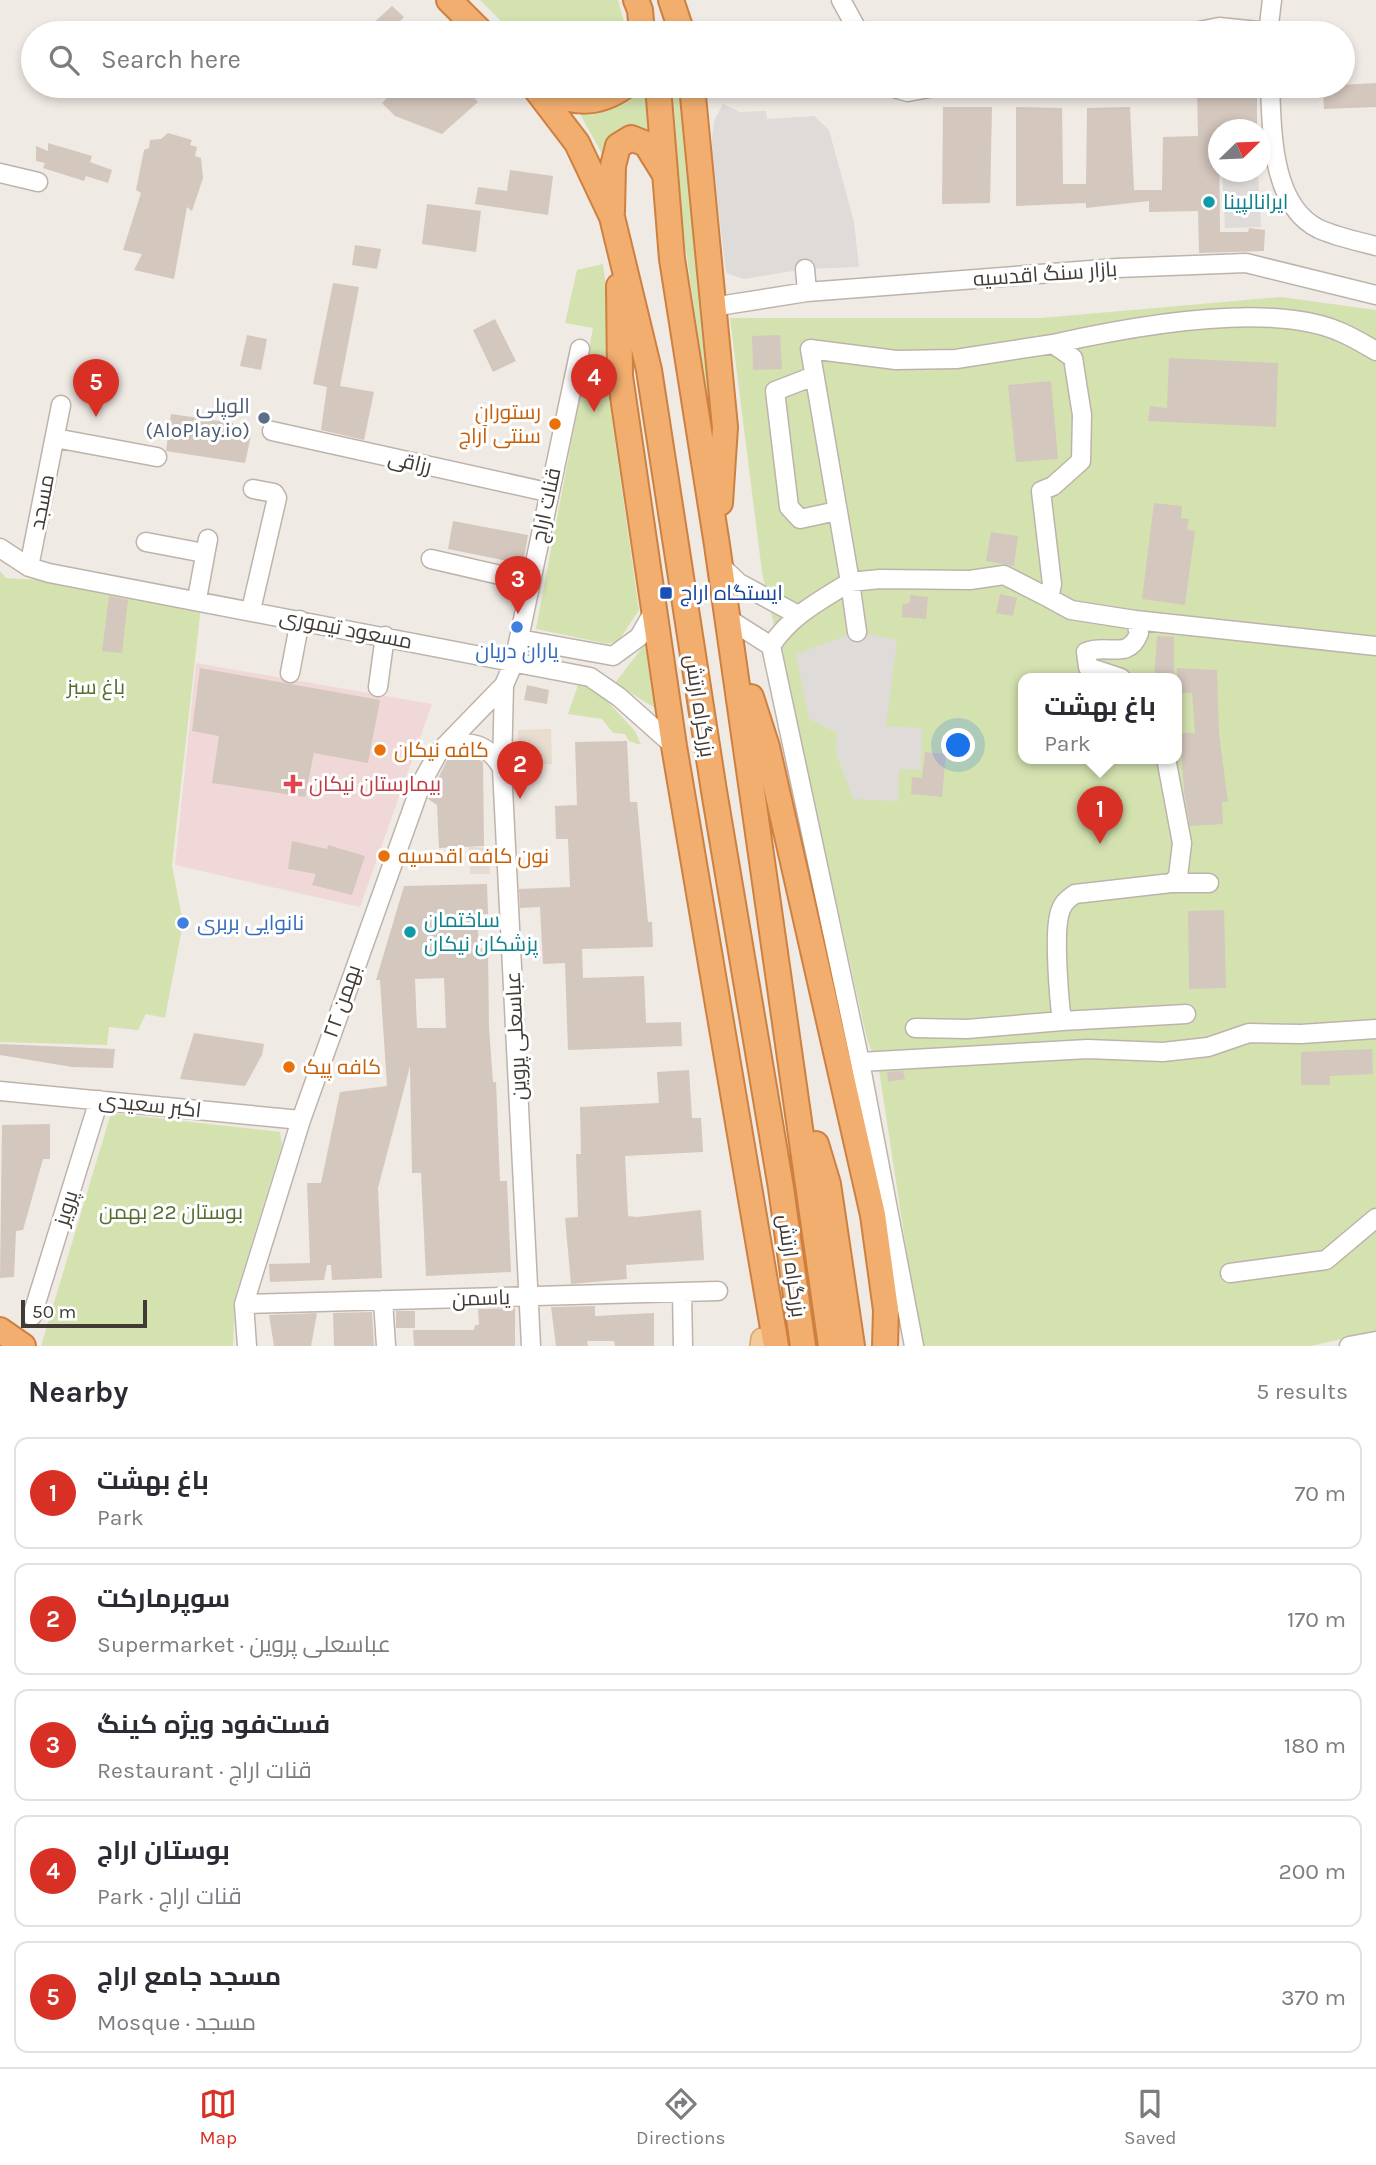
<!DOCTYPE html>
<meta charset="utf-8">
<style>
body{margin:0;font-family:Karla,Cairo,sans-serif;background:#f2f2f3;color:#2b2b33}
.compass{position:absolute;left:1208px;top:119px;width:63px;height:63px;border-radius:50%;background:#fff;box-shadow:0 4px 10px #0003;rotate:67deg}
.scale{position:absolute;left:21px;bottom:18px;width:126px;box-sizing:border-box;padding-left:7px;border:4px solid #423a35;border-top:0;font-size:19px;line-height:24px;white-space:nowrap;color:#423a35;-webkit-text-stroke:5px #fff;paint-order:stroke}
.you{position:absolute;left:959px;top:746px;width:24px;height:24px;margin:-18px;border:5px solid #fff;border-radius:50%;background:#1a73e8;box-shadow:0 0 0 10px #1a73e833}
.badge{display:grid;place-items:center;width:46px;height:46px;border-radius:50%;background:#d93025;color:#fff;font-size:23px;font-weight:700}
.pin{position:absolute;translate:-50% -58px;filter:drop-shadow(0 2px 4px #0008)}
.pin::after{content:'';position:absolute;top:37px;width:24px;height:21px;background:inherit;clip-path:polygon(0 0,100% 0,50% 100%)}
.popup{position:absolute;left:1018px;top:673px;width:164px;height:91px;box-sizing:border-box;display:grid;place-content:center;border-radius:14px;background:#fff;filter:drop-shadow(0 2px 5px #0005);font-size:23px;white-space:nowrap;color:#7c7c81}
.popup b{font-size:26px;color:#2b2b33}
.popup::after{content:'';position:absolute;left:50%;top:100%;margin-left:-14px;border:14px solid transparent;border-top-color:#fff}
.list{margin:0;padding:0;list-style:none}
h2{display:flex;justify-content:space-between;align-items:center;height:91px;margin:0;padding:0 28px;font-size:30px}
h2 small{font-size:23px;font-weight:400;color:#7c7c81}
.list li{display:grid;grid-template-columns:46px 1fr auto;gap:21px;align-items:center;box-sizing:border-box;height:112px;margin:0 14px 14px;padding:0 14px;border:2px solid #e1e1e2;border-radius:14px}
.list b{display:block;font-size:26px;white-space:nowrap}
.list p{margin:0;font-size:23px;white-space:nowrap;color:#7c7c81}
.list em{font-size:23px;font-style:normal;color:#7c7c81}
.icon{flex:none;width:38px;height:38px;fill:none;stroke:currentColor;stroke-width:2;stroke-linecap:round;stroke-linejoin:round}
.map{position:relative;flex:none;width:1376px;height:1346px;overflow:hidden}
.search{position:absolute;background:#fff;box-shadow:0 4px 10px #0003;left:21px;right:21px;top:21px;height:77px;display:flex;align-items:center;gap:18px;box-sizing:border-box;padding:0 24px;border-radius:38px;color:#7c7c81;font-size:26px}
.sheet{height:721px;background:#fff}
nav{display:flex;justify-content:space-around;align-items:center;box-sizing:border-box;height:98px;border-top:2px solid #e1e1e2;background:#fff;font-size:19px;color:#7c7c81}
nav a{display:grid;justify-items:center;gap:4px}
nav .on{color:#d93025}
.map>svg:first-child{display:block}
.residential{fill:#e4dbd3}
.education{fill:#e8ddcf}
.medical{fill:#f0d8d9}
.green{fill:#d4e2b0;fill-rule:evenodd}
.parking{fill:#dedbd9}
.building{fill:#d4c7be;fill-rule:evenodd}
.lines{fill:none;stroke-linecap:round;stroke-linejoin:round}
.minor-casing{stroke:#beb3ab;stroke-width:21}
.major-casing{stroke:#d8a36a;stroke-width:24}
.highway-casing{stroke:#ce8040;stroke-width:28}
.minor{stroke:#fff;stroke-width:18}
.major{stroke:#f5ca99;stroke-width:21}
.highway{stroke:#f1ae6f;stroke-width:24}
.culture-dot{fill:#0f9aa8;stroke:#fff;stroke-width:2.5}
.service-dot{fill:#5c6f8a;stroke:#fff;stroke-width:2.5}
.food-dot{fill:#e8710a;stroke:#fff;stroke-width:2.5}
.transit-dot{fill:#1a4fb4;stroke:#fff;stroke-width:2.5}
.shop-dot{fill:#3f7fe0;stroke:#fff;stroke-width:2.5}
.health-dot{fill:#e0444e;stroke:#fff;stroke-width:2.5}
.labels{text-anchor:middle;stroke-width:6;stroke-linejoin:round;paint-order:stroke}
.culture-label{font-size:21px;fill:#0d838f;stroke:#fff;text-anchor:start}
.street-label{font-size:21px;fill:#423a35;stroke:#fff}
.service-label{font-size:21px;fill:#4e5e75;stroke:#fff;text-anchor:end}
.food-label{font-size:21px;fill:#c56008;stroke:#fff;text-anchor:start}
.transit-label{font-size:21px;fill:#164399;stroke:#fff;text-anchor:start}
.shop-label{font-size:21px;fill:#366cbe;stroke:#fff}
.park-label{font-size:21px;fill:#526e2e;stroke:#fff}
.health-label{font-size:21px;fill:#be3a42;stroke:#fff;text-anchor:start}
</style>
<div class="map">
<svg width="1376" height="1346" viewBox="0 0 1376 1346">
<rect width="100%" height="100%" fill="#f0eae4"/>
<path class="residential" d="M469,847l20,1 1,26h-20z"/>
<path class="education" d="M551,729l1,35 -33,1 -1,-35z"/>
<path class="medical" d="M196,663l236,41 -72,203 -185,-42z"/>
<path class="green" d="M480,0h138l9,33h-114z
M643,86h3l7,51c-35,-17 -36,-12 -47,24l-26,-47 33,-6z
M673,86h12l28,308 1,56 -33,-235z
M603,264l6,45 -4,61 34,240 -20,30 -11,4 -72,-15 57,-301 -28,-5 12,-53z
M1281,297l95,13v1021l-65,15h-390l-42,-276 -12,-31 -105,-467 -32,-254h311zM1023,678h154v80h-154z
M0,571l6,7 35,2 160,26 -29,259 11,58 -18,95 -19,-4 -8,16 -29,-3 -2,18 -107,-3z
M645,644l10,64 -40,-25z
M578,685l16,2 41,44 6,14 -12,-4 -4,-7 -12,-1 -11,-14 -34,-5z
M111,1113l169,19 2,13 -47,152 -2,49h-192z"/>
<path class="parking" d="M723,104l17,8 26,-1 1,8 47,-3 15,14 25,92 5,45 -54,2 -61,10 -18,-6 -15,-124 3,-28z
M1222,172h36l3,55 -36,1z
M857,632l40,8 -11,86 36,2 -1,42 -22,-1 -1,32 -45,-2 -17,-46 1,-20 -28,-14 -13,-65z"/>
<path class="building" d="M392,6l12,11 -12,13 3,3h-26l3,-3 -3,-3z
M1376,83v24l-52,2 -1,-23z
M399,86h64l15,16 -36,32 -47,-18 -13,-13z
M1197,91h60v39h-38l1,102h28l1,-4 16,2 -1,21 -65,2 -1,-42 -49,1v-11l-63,7v-5l-70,3v-99l46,1 1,76h23l1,-76 43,-1 4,83h28l1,-53 35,-1z
M943,107h49l-2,96 -48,1z
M168,133l24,7 -2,5 7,2 -2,9 6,2 2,20 -11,33 -5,-4 -13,72 -40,-9 8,-16 -19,-4 18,-57 -5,-3 8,-40 5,-2 1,-8 11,-1z
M48,143l44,13 -2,6 22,8 -4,13 -22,-7 -2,5 -41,-13 2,-5 -9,-2v-15l12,5z
M510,170l43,6 -5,39 -73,-11 3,-17 29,4z
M427,204l54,7 -5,41 -54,-8z
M355,245l26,4 -4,20 -25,-4z
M333,283l26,4 -19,99 34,6 -10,48 -43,-10 6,-43 -14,-3z
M495,319l21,42 -23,11 -20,-42z
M247,335l20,4 -6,31 -21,-4z
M780,335l2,34 -29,1 -1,-34z
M1169,358l109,5 -2,64 -128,-6 2,-15 17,2z
M1051,381l7,78 -42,3 -8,-77z
M171,414l62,9v5l19,3 -7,32 -79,-12z
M1154,503l28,3 -1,12 8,1 -2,11 8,1 -10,74 -43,-6z
M453,521l75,14 -5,29 -75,-15z
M991,532l27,4 -4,30 -28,-5z
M1000,594l17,4 -4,18 -17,-3z
M910,595l18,2 -2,22 -24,-2v-12l8,-3z
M109,596l19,4 -6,53 -20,-2z
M1157,636l17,1v41h-20z
M200,668l180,32 -12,63 -54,-10 -9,44 -93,-14 7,-47 -27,-5z
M1177,668l40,2 2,63 9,69h-6l1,22 -33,2 -6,-34 -4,-59h15l-3,-40h-15z
M527,685l22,5 -2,14 -23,-4z
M627,741l3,61h7l11,120h4l1,25 -71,2 1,29 61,-2 2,47 35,-1 1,24 -114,4 -3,-87 -22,1 -3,-57 -20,1 -1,-19 51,-2 -2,-48h-12l-1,-33 22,-1 -2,-63z
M925,752l21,2 -4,43 -31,-3 1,-17 10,1z
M469,755l14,7 1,84 -45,2 -2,-43 -9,-6 19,-39z
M292,841l35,8 1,-4 37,11 -13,39 -40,-10 4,-11 -28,-5z
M487,884l1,30h-11l2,34h9l1,80 4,54h3l4,99h7l4,91 -85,4 -5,-103h-9l-2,-107 -32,122 4,90 -50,2 -1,-15h-4l-3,15 -54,2 -1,-18 41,-1 -3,-80h14l19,-91 47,-6 -7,-106h-4l28,-94zM444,978l2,50h-29l-2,-49z
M1224,910l2,78 -37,1 -1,-78z
M194,1033l70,11 -2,11 -17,31 -65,-7z
M0,1044l115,5 -2,19 -41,-1 -72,-12z
M1372,1049l1,25 -43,2v9h-29v-33z
M689,1070l3,48h9l2,34 -78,4 3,60 9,1 64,-7 3,50 -78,5 1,14 -56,5 -6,-66 13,-1 -2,-63h5l-1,-47 79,-4 -2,-31z
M903,1071l2,8 -17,3 -1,-10z
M50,1124v35h-7l-20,71 -7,1 -2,46 -14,1 2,-153z
M595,1306v10l59,-3v33h-39l-1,-5h-27l1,5h-32l-5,-39z
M515,1308v38h-101l-1,-16h61l1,-5h4l-1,-16z
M396,1311h19v17h-19z
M372,1312l2,34h-40l-1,-33z
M317,1313l-6,33h-37l-5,-31z"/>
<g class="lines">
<defs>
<path id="minor" d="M841,0l18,33
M1189,33l30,-6 49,5
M1268,33l4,-33
M887,86l21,6 32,-6
M1270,86c2,44 1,120 49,143 18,8 38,12 57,17
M0,173l38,9
M805,269l2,23
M712,307l95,-15 310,-24 129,-5 130,32
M1053,344c76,-17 212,-43 285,-13 13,5 26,13 38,20
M814,376l-39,15 14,116 11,12 37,-8
M272,431l275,61
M55,438l102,19
M146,542l58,11
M0,548l29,19 20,6 541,104 29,20 55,49
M431,559l99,23
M719,564l20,19 59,32
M29,567l32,-162
M197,599l11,-60
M251,610l26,-112 -3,-5 -21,-4
M727,618l44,28 89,416 54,284
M1135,620l241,26
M857,632l-7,-50 30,-3 90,1 34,-5 45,23
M519,639l94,17 26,-19 15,-26
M771,646c19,-30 50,-46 79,-64l-40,-233 86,11 60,-1 97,-15 20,14 9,57 -1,46 -28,25 -12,5 11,93 -3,14 22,12 64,10 4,13c-10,28 -32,10 -53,19l2,15 33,11
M290,673l10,-53
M504,685l-2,83 29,578
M378,687l7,-51
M444,749c25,-12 45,-4 58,19
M1171,883h38
M1062,1021l124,-7
M915,1028l52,1 95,-8c-3,-21 -8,-85 -3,-105 2,-11 7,-16 16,-22l96,-11 7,-6 4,-34 -16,-85
M860,1062l228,-13 75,3 45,-5 41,-14 52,1 75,-5
M0,1091l301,29
M1230,1273l96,-13 50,-42
M682,1292l1,54
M383,1300l3,46
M244,1304l474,-13
M32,1316l67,-216
M247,1346l-3,-42 57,-184 121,-338 16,-29 66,-68 10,-23 66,-313
M1349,1346l27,-5"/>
<path id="major" d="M761,1346l1,-7"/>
<path id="highway" d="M449,0l33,33
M636,0l4,10 2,23
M671,0l11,33
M658,86l14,173 45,286 114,801
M692,86l33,341 -5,76
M535,88l42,55 35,74 37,153 65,421 67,397 22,158
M537,89c32,13 58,19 88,-3
M612,211l1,-45 5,-20 13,-8 15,6 18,29
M619,286l1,90 54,370 102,600
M751,697l16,50 106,468 13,95 -1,36
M816,1144l12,40 24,162
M0,1330l23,16"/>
</defs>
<use href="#minor" class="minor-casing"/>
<use href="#major" class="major-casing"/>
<use href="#highway" class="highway-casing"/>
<use href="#minor" class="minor"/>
<use href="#major" class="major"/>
<use href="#highway" class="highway"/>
</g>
<g class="culture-dot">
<circle cx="1209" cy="202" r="7"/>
<circle cx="410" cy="932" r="7"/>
</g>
<circle class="service-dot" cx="264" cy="418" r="7"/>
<g class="food-dot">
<circle cx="555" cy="424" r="7"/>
<circle cx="380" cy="750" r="7"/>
<circle cx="384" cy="856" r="7"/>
<circle cx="289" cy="1067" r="7"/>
</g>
<rect class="transit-dot" x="659" y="586" width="14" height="14" rx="3.5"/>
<g class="shop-dot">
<circle cx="517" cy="627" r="7"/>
<circle cx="183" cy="923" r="7"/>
</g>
<path class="health-dot" d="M289.5 773.5h7v7h7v7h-7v7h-7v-7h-7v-7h7z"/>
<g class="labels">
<g class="culture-label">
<text x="1223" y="209">ایرانالپینا</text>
<text x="424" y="927">ساختمان<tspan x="424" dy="24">پزشکان نیکان</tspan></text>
</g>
<g class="street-label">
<text transform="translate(1045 274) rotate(-4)" y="7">بازار سنگ اقدسیه</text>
<text transform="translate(410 462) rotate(13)" y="7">رزاقی</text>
<text transform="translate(42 502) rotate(-79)" y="7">مسجد</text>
<text transform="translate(546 505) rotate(-78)" y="7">قنات اراج</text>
<text transform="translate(346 629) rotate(11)" y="7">مسعود تیموری</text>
<text transform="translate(700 706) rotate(81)" y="7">بزرگراه ارتش</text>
<text transform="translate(342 1001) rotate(-71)" y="7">۲۲ بهمن</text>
<text transform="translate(516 1036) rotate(-93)" y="7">عباسعلی پروین</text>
<text transform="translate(150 1105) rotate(6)" y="7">اکبر سعیدی</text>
<text transform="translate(66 1208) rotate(-73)" y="7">پرویز</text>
<text transform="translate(792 1266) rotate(82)" y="7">بزرگراه ارتش</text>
<text transform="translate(481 1298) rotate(-2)" y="7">یاسمن</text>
</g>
<g class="service-label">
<text x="250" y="413">الوپلی<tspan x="250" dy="24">(AloPlay.io)</tspan></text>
</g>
<g class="food-label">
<text x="541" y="419" text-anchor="end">رستوران<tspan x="541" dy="24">سنتی آراج</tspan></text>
<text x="394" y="757">کافه نیکان</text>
<text x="398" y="863">نون کافه اقدسیه</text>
<text x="303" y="1074">کافه پیک</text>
</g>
<g class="transit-label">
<text x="680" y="600">ایستگاه اراج</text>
</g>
<g class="shop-label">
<text x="517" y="658">یاران دریان</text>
<text x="197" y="930" text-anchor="start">نانوایی بربری</text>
</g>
<g class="park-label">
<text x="96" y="694">باغ سبز</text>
<text x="171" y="1219">بوستان 22 بهمن</text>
</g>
<g class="health-label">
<text x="309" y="791">بیمارستان نیکان</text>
</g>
</g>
</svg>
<svg class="compass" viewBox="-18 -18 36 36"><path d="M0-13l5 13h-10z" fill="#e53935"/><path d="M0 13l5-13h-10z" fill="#7c7c81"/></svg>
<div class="scale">50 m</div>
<div class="you"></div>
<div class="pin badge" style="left:1100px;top:844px">1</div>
<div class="popup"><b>باغ بهشت</b>Park</div>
<div class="pin badge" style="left:520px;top:799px">2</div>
<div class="pin badge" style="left:518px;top:614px">3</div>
<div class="pin badge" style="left:594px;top:412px">4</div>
<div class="pin badge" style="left:96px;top:417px">5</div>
<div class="search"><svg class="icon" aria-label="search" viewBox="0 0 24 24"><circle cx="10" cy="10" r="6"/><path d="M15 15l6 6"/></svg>Search here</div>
</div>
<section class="sheet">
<h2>Nearby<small>5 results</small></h2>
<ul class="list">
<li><span class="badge">1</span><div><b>باغ بهشت</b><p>Park</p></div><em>70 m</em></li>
<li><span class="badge">2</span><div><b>سوپرمارکت</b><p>Supermarket · عباسعلی پروین</p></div><em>170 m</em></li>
<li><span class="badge">3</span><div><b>فست‌فود ویژه کینگ</b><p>Restaurant · قنات اراج</p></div><em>180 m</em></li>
<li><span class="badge">4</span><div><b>بوستان اراج</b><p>Park · قنات اراج</p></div><em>200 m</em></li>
<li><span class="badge">5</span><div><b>مسجد جامع اراج</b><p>Mosque · مسجد</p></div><em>370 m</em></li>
</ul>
</section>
<nav>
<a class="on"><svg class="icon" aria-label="map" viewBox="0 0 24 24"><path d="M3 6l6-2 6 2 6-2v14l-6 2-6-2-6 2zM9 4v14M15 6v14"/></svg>Map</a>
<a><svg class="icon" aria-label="directions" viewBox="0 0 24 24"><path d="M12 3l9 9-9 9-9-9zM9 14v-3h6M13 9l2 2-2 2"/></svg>Directions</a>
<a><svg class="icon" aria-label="saved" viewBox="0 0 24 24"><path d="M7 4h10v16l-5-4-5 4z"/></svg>Saved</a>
</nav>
